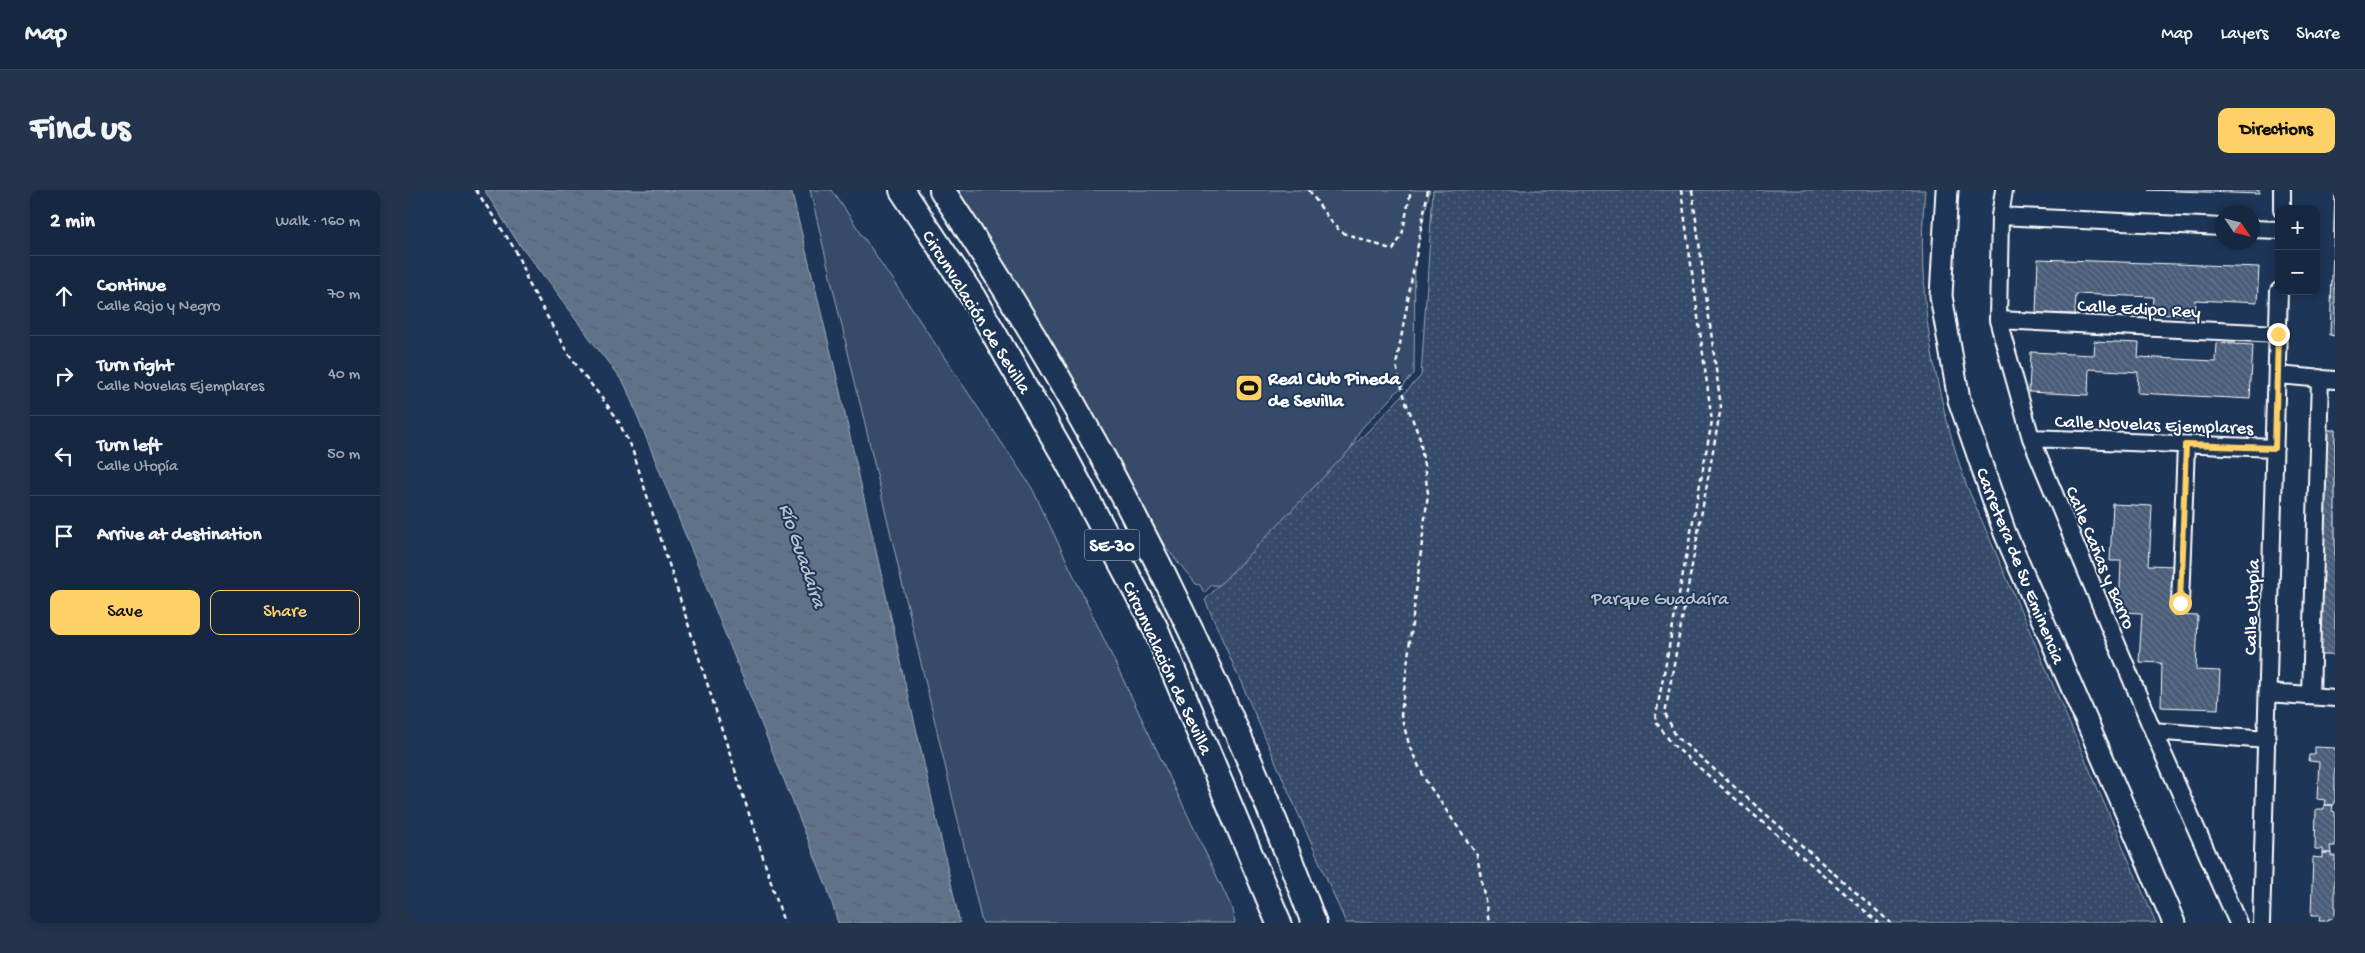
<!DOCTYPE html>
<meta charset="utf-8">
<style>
body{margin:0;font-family:"Gochi Hand",sans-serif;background:#23344c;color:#f1f3f6}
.controls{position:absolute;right:15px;top:15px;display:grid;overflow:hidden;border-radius:10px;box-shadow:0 2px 8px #0003}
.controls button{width:45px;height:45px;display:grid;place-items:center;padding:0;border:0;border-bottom:1px solid #35445a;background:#162841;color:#f1f3f6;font:25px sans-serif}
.compass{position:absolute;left:1805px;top:15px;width:45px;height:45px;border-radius:50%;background:#162841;box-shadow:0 2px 8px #0003;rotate:125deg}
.stop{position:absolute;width:15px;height:15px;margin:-11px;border:4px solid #ffd166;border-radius:50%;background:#fff}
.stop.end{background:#ffd166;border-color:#fff;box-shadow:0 1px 5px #0008}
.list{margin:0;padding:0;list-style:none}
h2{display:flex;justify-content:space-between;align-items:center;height:65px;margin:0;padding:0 20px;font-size:21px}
h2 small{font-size:16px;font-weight:400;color:#9ea6b1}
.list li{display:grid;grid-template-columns:32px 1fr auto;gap:15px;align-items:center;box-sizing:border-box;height:80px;padding:0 20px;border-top:1px solid #35445a}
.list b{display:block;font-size:19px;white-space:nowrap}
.list p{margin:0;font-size:16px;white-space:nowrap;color:#9ea6b1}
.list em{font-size:16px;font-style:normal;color:#9ea6b1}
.actions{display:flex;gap:10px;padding:15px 20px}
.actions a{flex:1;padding:11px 0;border:1px solid #ffd166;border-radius:10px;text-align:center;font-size:18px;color:#ffd166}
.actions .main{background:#ffd166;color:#111}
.icon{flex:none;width:28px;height:28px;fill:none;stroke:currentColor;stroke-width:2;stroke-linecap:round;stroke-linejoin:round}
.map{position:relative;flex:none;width:1925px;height:733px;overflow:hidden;border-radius:10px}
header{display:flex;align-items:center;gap:30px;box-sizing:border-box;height:70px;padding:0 25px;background:#162841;border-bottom:1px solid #35445a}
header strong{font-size:24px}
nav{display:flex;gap:28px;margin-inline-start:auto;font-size:18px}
.intro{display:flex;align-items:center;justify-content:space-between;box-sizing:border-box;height:120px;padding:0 30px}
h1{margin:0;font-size:35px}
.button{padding:12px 22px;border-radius:10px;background:#ffd166;color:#111;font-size:18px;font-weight:700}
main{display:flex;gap:30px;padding:0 30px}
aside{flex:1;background:#162841;border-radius:10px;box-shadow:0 2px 8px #0003}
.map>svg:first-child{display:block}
.grass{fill:#364b69;stroke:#9aa5b4}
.park{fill:url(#park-dots);stroke:#9aa5b4}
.water{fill:url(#water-ripples);stroke:#a0aab8}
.building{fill:url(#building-back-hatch);stroke:#fff}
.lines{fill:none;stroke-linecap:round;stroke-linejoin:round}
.minor-casing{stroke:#fff;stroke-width:20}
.major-casing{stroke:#fff;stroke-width:25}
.highway-casing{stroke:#fff;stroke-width:28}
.path{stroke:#fff;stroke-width:2.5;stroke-dasharray:5 4;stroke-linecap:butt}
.minor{stroke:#1d3557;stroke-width:16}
.major{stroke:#1d3557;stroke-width:21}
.highway{stroke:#1d3557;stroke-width:24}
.route{stroke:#ffd166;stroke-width:6}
.labels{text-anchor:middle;stroke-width:4;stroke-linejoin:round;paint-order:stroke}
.shield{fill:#1d3557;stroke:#bbc2cd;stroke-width:1}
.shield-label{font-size:18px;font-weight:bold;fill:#fff}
.street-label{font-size:19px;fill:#fff;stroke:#1d3557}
.poi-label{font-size:19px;font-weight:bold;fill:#fff;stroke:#1d3557;text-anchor:start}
.park-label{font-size:19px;fill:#b9c0ca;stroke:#1d3557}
.water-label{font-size:20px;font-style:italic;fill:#b8c0ca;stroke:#1d3557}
</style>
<header>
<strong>Map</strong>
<nav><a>Map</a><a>Layers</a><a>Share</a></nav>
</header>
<div class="intro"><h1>Find us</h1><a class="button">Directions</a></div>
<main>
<aside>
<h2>2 min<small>Walk · 160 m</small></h2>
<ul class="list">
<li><svg class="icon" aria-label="ahead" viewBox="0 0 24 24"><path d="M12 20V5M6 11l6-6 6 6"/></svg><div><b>Continue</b><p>Calle Rojo y Negro</p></div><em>70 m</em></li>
<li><svg class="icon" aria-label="right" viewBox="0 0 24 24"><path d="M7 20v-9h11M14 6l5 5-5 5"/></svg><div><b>Turn right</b><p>Calle Novelas Ejemplares</p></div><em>40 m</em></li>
<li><svg class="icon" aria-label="left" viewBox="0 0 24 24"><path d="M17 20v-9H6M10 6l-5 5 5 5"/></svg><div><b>Turn left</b><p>Calle Utopía</p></div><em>50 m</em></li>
<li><svg class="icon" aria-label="arrive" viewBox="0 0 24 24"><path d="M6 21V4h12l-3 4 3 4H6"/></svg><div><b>Arrive at destination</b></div></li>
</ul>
<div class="actions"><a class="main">Save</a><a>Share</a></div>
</aside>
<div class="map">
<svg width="1925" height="733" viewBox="0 0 1925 733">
<defs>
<pattern id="park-dots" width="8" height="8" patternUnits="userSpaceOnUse" patternTransform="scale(1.25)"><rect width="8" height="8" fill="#364b69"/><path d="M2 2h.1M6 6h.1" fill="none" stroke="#546680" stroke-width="1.8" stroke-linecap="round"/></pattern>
<pattern id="water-ripples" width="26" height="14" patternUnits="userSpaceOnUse" patternTransform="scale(1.25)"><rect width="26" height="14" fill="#617289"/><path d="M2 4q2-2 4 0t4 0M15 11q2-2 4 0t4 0" fill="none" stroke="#555d67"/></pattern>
<pattern id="building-back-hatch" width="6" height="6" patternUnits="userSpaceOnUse" patternTransform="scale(1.25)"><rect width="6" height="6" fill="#4a5d79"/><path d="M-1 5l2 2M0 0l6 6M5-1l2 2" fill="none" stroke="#65758d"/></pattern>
</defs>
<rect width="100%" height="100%" fill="#1d3557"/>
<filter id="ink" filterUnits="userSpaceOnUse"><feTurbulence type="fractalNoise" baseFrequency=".02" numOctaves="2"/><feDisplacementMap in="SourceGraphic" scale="10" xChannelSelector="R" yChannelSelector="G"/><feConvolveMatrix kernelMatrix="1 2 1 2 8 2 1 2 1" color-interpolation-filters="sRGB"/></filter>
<g filter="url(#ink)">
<path class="grass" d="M400,0h22l200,298 199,418 4,17h-253z
M548,0h472l-15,68 -1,116 -53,55 -28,55 -103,102 -18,-1 -8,8 -4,-8 -4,-1 -31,-38z"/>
<path class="park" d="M1023,0h492c-10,101 9,199 41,294l190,439h-810l-141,-323 216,-224z"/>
<path class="water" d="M74,0h307l43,175 126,558h-122l-11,-36 -202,-502 -106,-141z"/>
<path class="building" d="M1739,0h110v4z
M1925,1v145l-5,-1z
M1628,69l221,8 -2,36 -62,-3 -1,16 -41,-2 1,-17 -78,-3 -1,20 -39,-1z
M1684,151l45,2 -1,14 77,4 1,-18 37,2 -3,54 -113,-6 1,-21 -49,-3 -1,26 -59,-3 2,-40 62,3z
M1914,240h11v225h-19z
M1703,314l39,2 -3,59 26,1 -2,49 25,1 -2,54 24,1 -2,38 -57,-2 1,-44 -23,-1 3,-49 -23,-1 2,-51h-11z
M1905,557l20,1v55l-2,2h-9l1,-5 -8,-1 2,-37 -10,-1 1,-6h5z
M1914,615h9l-1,6 3,1v34h-5l1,7h-9v-4h-7l1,-40h8z
M1912,663h9v3h4v63h-7v2h-9l1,-5h-9l2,-59 9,1z"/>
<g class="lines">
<defs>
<path id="minor" d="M1594,0l-4,26 -2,104 33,118 122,293 85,192
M1872,19v-19
M1590,26l222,11
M1842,39l27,1
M1588,130l280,14
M1867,185l58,5
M1621,248l244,10
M1770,413l6,-158
M1858,503l67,5
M1901,506l9,-318
M1743,541l114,9
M1851,733l18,-632"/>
<path id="major" d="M1537,0l-6,106 18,104 46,133 169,390"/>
<path id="highway" d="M492,0l71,107 93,162 89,168 124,296
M532,0c151,228 277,476 372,733"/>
</defs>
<use href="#minor" class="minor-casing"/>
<use href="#major" class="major-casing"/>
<use href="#highway" class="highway-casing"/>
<path class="path" d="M66,0l40,61 12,31 40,72 49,64 16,34 151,471
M899,0l21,31 11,11 52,18 9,-15 9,-45
M1018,0l-32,176 10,36 14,37 8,54 -27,222 9,33 16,33 51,74 12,68
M1271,0l31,231 -57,299 17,24 207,179
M1282,0l29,217 -56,306 11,23 215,187"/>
<use href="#minor" class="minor"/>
<use href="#major" class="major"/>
<use href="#highway" class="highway"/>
</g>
</g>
<g class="lines" filter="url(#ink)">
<path class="route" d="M1770,413l6,-158 89,3 3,-114"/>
</g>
<defs>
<symbol id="stadium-square" viewBox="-11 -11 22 22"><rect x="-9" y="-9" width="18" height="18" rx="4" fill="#ffd166" stroke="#1d3557"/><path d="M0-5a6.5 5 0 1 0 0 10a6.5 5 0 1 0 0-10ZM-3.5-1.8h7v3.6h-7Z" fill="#111"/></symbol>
</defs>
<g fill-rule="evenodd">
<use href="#stadium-square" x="823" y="182" width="32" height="32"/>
</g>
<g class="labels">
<rect class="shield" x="674.5" y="339.5" width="55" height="31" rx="4"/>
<g class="shield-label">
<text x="702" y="361">SE-30</text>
</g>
<g class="street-label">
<text transform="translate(1729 117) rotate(3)" y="7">Calle Edipo Rey</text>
<text transform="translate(568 121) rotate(58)" y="7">Circunvalación de Sevilla</text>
<text transform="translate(1744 233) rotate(2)" y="7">Calle Novelas Ejemplares</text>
<text transform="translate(1692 367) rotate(67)" y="7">Calle Cañas y Barro</text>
<text transform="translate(1612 375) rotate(68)" y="7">Carretera de Su Eminencia</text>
<text transform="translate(1840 417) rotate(-88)" y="7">Calle Utopía</text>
<text transform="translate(759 477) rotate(65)" y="7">Circunvalación de Sevilla</text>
</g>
<g class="poi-label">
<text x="858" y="194">Real Club Pineda<tspan x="858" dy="22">de Sevilla</tspan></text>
</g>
<g class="park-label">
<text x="1250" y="414">Parque Guadaíra</text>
</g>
<g class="water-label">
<text transform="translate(394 365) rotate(71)" y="7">Río Guadaíra</text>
</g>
</g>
</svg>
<div class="controls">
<button>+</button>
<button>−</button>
</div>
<svg class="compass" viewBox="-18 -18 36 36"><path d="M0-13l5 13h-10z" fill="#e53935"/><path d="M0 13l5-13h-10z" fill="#9ea6b1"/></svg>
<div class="stop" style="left:1770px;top:413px"></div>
<div class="stop end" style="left:1868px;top:144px"></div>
</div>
</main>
